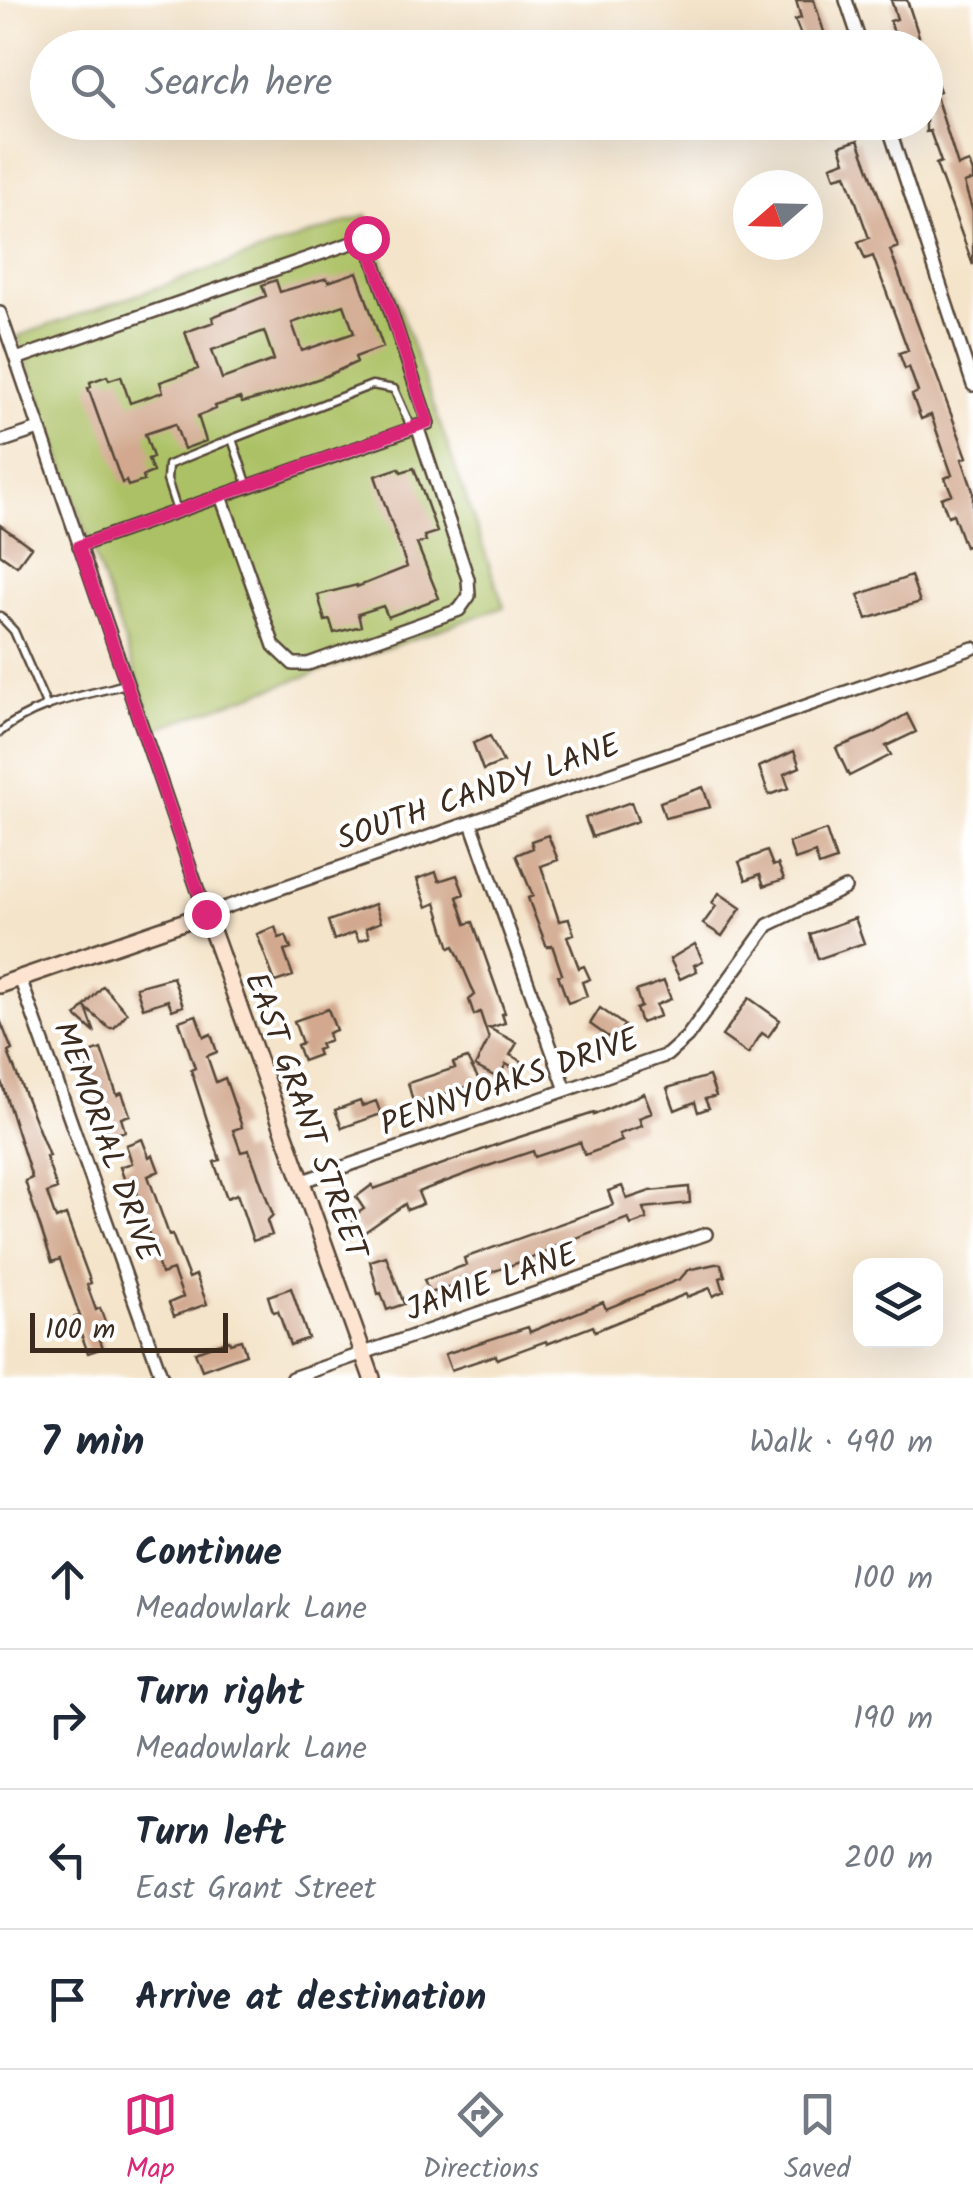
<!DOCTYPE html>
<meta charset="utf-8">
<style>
body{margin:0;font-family:Kalam,sans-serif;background:#f6f6f7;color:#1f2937}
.controls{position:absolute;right:30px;bottom:30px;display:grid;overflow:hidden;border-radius:20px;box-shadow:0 10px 40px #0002}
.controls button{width:90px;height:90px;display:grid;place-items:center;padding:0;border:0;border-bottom:2px solid #e0e1e3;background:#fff;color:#1f2937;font:50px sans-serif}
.compass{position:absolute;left:733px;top:170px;width:90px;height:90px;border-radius:50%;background:#fff;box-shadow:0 10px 40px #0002;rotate:250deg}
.scale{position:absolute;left:30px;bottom:25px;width:198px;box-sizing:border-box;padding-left:10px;border:5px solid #3b2a1e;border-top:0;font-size:28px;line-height:35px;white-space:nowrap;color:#3b2a1e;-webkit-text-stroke:8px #fff;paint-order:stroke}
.stop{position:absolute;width:30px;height:30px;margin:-22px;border:8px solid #db2777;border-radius:50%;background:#fff}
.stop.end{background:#db2777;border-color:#fff;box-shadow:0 2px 10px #0008}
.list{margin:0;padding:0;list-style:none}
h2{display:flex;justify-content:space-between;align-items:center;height:130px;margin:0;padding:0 40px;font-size:42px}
h2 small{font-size:32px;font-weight:400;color:#747a83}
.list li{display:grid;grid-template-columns:65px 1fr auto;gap:30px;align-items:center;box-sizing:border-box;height:140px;padding:0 40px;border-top:2px solid #e0e1e3}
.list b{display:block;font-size:38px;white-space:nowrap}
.list p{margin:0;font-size:32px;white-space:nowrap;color:#747a83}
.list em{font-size:32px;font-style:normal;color:#747a83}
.icon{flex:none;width:55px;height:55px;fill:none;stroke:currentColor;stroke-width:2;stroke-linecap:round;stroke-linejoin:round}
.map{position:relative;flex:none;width:973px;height:1378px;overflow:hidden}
.search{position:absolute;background:#fff;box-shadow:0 10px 40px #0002;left:30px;right:30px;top:30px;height:110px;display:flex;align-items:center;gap:25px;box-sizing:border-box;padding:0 35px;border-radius:55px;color:#747a83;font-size:38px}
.sheet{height:690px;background:#fff}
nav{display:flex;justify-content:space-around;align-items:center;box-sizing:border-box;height:140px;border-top:2px solid #e0e1e3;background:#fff;font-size:28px;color:#747a83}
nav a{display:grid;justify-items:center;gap:5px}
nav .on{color:#db2777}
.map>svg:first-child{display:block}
.green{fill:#acc165;stroke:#747642;stroke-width:2.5}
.building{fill:#d2a98f;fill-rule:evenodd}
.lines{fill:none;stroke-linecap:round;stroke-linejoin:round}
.lane-casing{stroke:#574638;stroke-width:11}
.street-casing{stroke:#574638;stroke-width:16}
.secondary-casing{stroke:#574638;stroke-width:20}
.lane{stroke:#fff;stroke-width:6}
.street{stroke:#fff;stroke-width:11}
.secondary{stroke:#fde4d0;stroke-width:15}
.route{stroke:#db2777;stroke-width:12}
.labels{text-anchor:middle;stroke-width:8;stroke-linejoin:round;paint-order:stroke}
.street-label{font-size:32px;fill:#3b2a1e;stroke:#fff}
</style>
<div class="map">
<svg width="973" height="1378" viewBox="0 0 973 1378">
<rect width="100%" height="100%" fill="#fff"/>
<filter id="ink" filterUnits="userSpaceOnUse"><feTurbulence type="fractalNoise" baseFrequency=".01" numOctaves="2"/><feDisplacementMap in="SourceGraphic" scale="20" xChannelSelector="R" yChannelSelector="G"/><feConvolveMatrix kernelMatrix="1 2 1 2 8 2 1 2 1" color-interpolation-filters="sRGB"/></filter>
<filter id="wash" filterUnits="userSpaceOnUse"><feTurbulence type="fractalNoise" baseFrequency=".0048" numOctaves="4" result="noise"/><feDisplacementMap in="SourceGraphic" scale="40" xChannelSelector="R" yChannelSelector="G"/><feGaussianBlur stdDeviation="2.25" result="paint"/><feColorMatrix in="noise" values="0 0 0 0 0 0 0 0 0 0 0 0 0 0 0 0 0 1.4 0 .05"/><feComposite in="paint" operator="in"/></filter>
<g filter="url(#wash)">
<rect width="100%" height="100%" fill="#f4e4ca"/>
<path class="green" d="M367,215l137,392 -349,122 -137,-393z"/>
<g id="blocks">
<path class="building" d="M796,0h18l15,48h-23l-11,-28 6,-2z
M891,0h16l12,36 -5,2 4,10h-19l-9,-27 7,-2z
M926,55l14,36 -5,2 23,73 11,-4 4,10v8l-9,3 9,29v53l-37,-101 5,-2 -11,-31 -4,1z
M858,140l40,107 -8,3 77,207 -5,2 11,32v53l-8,3 -12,-33 -5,2 -7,-18 11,-4 -7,-16 7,-3 -21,-60 -10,4 -9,-24 6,-3 -9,-25 -4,2 -6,-16 9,-3 -35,-94 -8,3 -7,-17 11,-4 -23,-64 -11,3 -4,-11 14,-5 -5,-15z
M357,272l26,75 -28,10 2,5 -31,14 -51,18 -33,9 -2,-5 -25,8 1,3 -18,7 8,25 -22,8 -9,-25 -30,10 8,23 -5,2 5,13 -10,4 1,5 -16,5 -2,-5 -4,2 -34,-95 3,-1 -1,-5 17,-6 2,4 12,-4 9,27 33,-11 -3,-10 38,-13 -13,-37 29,-10 -2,-5 54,-21 -4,-11 14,-5 4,12 47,-14 1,4zM344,305l10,28 -52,18 -10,-28zM264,331l10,29 -52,19 -10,-29z
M399,468l2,4 13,-4 23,64 -13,4 2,5 -9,3 22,54 -51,19 -5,-11 -25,8 3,12 -27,7 -4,-13 -5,1 -7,-26 39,-10v2l50,-20 -32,-91z
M0,525l31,22 -14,19 -17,-12z
M911,576l9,26 -53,17 -9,-24z
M907,714l9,18 -30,14 5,9 -42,21 -13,-28 38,-15z
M490,736l13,26 -20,8 -10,-27z
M794,751l6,16 -16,7 5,14 -20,7 -10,-28z
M703,787l7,20 -45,11 -5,-16z
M631,802l7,19 -46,16 -7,-19z
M826,830l10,30 -17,6 -4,-13 -20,7 -6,-17z
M548,835l10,25 -17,6 18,55 10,-2 5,15 -7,2 12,32 5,-2 6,13 -8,3 5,14 -19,7 -10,-28 4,-1 -10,-29 -5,2 -13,-33 -6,-16 5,-2 -17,-41 17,-7 -2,-7z
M767,851l6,15 5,-2 6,15 -20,7 -4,-12 -14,6 -7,-18z
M436,872l3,9 18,-6 7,19 -7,3 9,27 7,-2 32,91 -3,1 3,9 -16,5 28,15 -7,12 13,7 -5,9 -12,-7 -8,14 -23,-12 14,-27 -9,-27 -6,3 -5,-15 6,-5 -21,-49 -4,2 -14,-45 -9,4 -10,-28z
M719,893l22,15 -19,28 -19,-12 13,-18 -4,-3z
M375,904l6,18 -15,6 3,9 -10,4 -4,-9 -21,8 -6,-19z
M855,918l9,25 -46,16 -8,-25z
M275,927l4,11 7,-2 5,13 -7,2 9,25 -18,6 -18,-48z
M695,944l8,17 -9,4 3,6 -17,8 -10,-20z
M173,977l10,29 -11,4 -4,-10 -25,8 -7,-21z
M664,981l7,18 -15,6 4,11 -19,7 -5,-14 5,-2 -5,-16z
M103,986l24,27 -13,15h-5l-23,-20 9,25 -19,-17z
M749,998l31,22 -12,17 -6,-4 -14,21 -26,-18z
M600,1008l24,17 -10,16 -24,-17z
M328,1009l8,21 -8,3 2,7 -10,4 2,4 -5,2 2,5 -16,6 -6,-16 5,-2 -8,-22z
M196,1015l8,22 7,-3 6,18 -10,4 9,26 9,-4 17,49 -9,3 8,22 8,-2 24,65 -6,6 5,14 -19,6 -16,-47 -10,4 -13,-36 6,-2 -29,-90 4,-2 -16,-47z
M0,1020l12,30 -4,2 41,104 -3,1 11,32 -10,4 9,26 10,-4 25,68 -4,2 9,25 4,-2 7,19 -10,4 6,17 -15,5 -13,-36 5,-1 -20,-57 -8,3 -27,-81 7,-3 -32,-100z
M101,1049l16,46 5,-2 8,22 -9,3 4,13 -16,6 -27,-81z
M467,1058l13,24 -66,23 -6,-22 47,-15 -2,-5z
M709,1076l7,20 -11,3 4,9 -11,4 -3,-10 -20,8 -8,-22z
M644,1093l8,20 -13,5 3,8 -23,8 3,7 -37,14 -5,-13 -45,15 -2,-6 -51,17 -64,24 5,12 -16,6 -2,-6 -43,30 -12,-16 14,-9 -8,-12 16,-12 2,4 130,-47 90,-29v2z
M360,1101l2,5 14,-5 5,13 -39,14 -7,-18z
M142,1139l7,18 4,-2 6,16 -11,5 21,59 3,-1 17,44 7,-3 11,29 -33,12 -5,-13 14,-6 -10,-27 -12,4 -14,-46 -3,1 -7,-17 6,-3 -10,-28 -7,3 -6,-17 12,-4 -6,-18z
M622,1186l5,13 23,-8 39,-4 1,16 -47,5 4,11 -16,6 -3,-7 -76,29 -9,7 -77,27 1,2 -38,10 -5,-13 42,-15 -2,-7 149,-53 -5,-14z
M386,1256l18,48 -17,6 -6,-17 -3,1 -8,-33z
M715,1264h6l4,12 -5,2 4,13 -11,5 -3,-8 -23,9 -1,-3 -91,37 -2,-5 -46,18 -1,-3 -49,18 -1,-4 -45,15 -6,-16 83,-27 2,5 73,-30 3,7 74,-30 8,-9z
M291,1288l17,50 -18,7 -12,-34 -5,1 -5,-16z
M229,1340l1,3 11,-3 5,14 -44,16 -7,-18z"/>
</g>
</g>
<g filter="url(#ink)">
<use href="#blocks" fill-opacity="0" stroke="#574638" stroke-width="2.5"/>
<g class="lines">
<defs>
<path id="lane" d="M248,486l-16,-47 140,-54 22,4 17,38
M177,511l-10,-31 1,-15 64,-26
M0,616l14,15 33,76
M0,732c35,-29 83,-36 126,-48"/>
<path id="street" d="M846,0l16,48
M887,122l86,263
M0,313l206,601 767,-266
M16,359l350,-121 62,185 -349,123
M0,442l39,-13
M221,496l53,150 19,18h15l151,-54 10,-14 -1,-17 -51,-153
M471,823l95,267
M20,978l142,400
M303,1181l364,-126 20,-18 81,-112 77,-37
M292,1378l414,-144"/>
<path id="secondary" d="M0,985l206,-71 166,464"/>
</defs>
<use href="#lane" class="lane-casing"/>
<use href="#street" class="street-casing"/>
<use href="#secondary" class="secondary-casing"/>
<use href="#lane" class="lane"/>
<use href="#street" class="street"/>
<use href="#secondary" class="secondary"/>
</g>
</g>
<g class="lines" filter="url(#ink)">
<path class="route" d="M206,914l-127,-368 349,-124 -62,-184"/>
</g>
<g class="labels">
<g class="street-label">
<text transform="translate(478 791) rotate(-19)" y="11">SOUTH CANDY LANE</text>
<text transform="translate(509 1081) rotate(-19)" y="11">PENNYOAKS DRIVE</text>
<text transform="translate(307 1115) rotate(70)" y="11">EAST GRANT STREET</text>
<text transform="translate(107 1141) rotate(70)" y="11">MEMORIAL DRIVE</text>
<text transform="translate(491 1281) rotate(-19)" y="11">JAMIE LANE</text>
</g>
</g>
</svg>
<div class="controls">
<button><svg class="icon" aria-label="layers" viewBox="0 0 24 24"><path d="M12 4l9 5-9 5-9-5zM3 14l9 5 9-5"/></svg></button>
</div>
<svg class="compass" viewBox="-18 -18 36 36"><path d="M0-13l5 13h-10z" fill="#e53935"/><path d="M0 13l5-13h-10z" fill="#747a83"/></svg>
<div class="scale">100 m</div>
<div class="stop" style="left:366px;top:238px"></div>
<div class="stop end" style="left:206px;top:914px"></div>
<div class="search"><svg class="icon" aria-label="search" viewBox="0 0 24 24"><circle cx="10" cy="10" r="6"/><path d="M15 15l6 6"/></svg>Search here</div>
</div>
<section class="sheet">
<h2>7 min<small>Walk · 490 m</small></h2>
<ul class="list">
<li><svg class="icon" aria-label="ahead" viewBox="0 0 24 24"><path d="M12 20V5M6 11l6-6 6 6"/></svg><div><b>Continue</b><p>Meadowlark Lane</p></div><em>100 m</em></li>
<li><svg class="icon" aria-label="right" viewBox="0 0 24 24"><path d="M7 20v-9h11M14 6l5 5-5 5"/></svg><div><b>Turn right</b><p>Meadowlark Lane</p></div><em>190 m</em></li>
<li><svg class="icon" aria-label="left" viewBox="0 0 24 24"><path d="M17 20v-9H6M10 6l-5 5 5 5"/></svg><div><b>Turn left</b><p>East Grant Street</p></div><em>200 m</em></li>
<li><svg class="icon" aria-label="arrive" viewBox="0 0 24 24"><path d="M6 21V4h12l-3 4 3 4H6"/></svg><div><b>Arrive at destination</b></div></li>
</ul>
</section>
<nav>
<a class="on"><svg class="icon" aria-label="map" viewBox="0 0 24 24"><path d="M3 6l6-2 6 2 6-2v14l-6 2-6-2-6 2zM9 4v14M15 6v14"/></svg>Map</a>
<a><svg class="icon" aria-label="directions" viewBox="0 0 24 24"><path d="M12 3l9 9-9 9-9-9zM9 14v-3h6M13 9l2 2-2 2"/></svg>Directions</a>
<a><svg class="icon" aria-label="saved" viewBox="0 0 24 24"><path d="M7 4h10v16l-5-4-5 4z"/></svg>Saved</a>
</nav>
